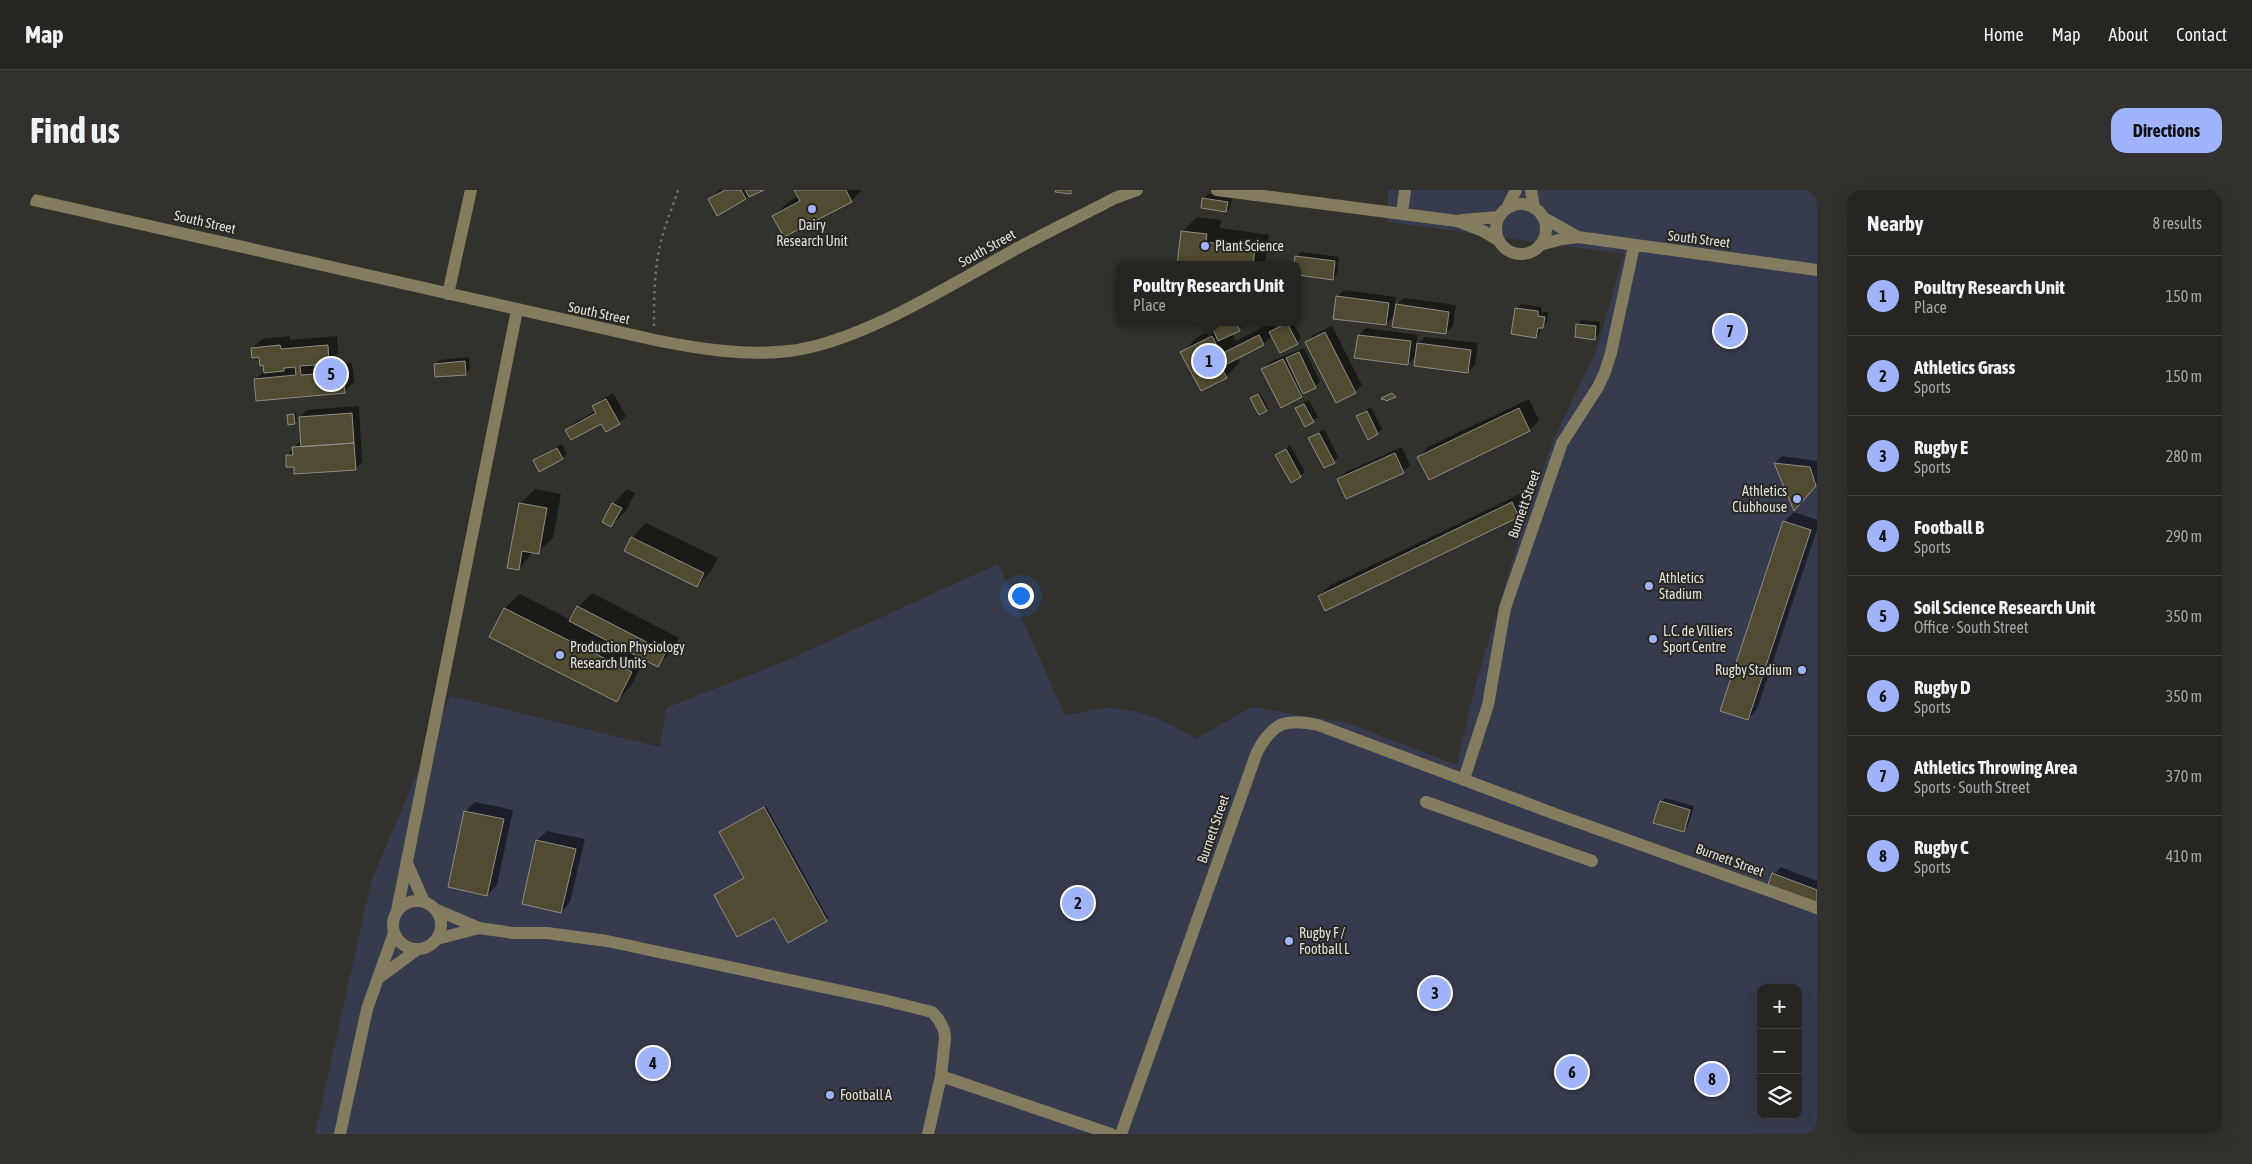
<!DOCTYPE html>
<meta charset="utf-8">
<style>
body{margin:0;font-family:"Asap Condensed",sans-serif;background:#32312e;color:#f1f3f6}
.controls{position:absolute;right:15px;bottom:15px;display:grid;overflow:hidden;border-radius:10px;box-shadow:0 5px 20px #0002}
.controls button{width:45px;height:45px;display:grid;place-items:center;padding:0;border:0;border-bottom:1px solid #42423f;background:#262521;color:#f1f3f6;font:25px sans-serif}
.you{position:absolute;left:990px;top:405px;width:18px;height:18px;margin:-12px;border:4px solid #fff;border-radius:50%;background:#1a73e8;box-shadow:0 0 0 8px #1a73e833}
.badge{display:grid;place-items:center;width:32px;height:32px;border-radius:50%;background:#a0b3fd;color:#111;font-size:16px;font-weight:700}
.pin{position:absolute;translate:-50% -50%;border:2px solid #fff;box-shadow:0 1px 5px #0006}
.popup{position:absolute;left:1086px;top:71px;width:185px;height:65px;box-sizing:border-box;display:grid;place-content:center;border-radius:10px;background:#262521;filter:drop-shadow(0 1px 4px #0005);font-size:16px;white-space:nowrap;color:#a4a5a5}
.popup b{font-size:19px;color:#f1f3f6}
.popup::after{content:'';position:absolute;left:50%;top:100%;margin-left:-10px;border:10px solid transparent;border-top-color:#262521}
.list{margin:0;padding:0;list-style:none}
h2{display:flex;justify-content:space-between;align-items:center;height:65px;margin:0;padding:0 20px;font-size:21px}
h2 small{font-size:16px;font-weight:400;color:#a4a5a5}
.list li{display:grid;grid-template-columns:32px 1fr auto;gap:15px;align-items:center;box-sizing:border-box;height:80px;padding:0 20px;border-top:1px solid #42423f}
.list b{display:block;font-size:19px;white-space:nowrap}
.list p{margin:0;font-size:16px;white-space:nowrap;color:#a4a5a5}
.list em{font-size:16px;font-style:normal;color:#a4a5a5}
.icon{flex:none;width:28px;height:28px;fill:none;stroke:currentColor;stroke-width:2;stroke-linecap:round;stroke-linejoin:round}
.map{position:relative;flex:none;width:1787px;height:944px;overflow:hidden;border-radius:15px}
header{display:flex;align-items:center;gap:30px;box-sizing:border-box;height:70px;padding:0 25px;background:#262521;border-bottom:1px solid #42423f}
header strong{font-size:24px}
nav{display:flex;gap:28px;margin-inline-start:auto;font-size:18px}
.intro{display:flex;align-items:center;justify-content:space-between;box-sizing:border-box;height:120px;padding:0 30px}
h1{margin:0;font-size:35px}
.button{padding:12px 22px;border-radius:15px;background:#a0b3fd;color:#111;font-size:18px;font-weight:700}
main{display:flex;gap:30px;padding:0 30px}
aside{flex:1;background:#262521;border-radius:15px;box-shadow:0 5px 20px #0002}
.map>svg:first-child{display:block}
.green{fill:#363b4d;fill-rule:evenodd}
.shadow{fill:#0007}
.building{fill:#514b31;stroke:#8e8c86}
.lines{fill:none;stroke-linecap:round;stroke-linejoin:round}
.path{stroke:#6f6e6a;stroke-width:2.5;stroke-dasharray:2.5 4;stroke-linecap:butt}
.minor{stroke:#837c5e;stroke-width:12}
.poi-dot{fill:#a0b3fd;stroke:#282722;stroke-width:2}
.labels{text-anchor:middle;stroke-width:4;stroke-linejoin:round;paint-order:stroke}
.street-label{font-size:14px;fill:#e0dfdc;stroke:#282722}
.poi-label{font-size:14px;fill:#e0dfdc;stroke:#282722;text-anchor:start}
</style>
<header>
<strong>Map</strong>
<nav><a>Home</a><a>Map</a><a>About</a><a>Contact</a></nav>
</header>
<div class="intro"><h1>Find us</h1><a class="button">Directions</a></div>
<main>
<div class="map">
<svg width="1787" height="944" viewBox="0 0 1787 944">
<rect width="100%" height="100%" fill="#32312c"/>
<path class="green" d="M1358,0h429v944h-1502l56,-252 79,-186 210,51 6,-39 117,-46 215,-98 67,152c14,-3 29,-8 43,-8 33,1 60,13 87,31l57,-32 96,16 109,42 17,-75 45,-152 33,-95 44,-92 28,-97 -236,-32zM1731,798h37v127h-37z"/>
<path class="shadow" d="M689,0h42l-15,8 -37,2z
M766,0h66l-11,11 -77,15 14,-14 11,-6z
M1178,4l24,3 -2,10 -4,4 -24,-4 2,-9z
M1167,27l24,3 -1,8 49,7 -4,28 -2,2h-85l5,-34z
M1271,62l38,5 -2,17 -5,5 -34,-5 -1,-18z
M1314,100l52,7 -2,10 10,-9 52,7 -3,21 -7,7 -51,-18 -9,9 -49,-27z
M1491,114l21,3 -1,5h7l-1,10 -6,5 -1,5 -4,5 -20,-28z
M1552,130l18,2 -1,12 -5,4 -17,-14z
M1181,132h32l1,3 -12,8 4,8 36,-19 4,5 9,-5h8l8,16 -4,5 -25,-8 -8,9 -26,14 2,4 -14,15 -44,-24 14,-15 18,-9z
M1302,136l30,59 -7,7 -49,-50 7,-7z
M1336,138l52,7 -2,10 9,-8 53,6 -3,22 -7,7 -51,-17 -9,9 -49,-29z
M259,146l1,4 47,-4 1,17 -12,12 26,-2 2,19 -9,9 -89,-12 9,-9 -5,-14 -8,-8 10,-9z
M1274,158l16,34 -19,14 -38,-27 7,-7z
M439,167l1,12 -4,5 -31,-10 5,-4z
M583,203l13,23 -7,7 -17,-1 -35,8 7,-7 22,-12 -2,-4 7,-7z
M1230,203l8,15 -2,2 -12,-14z
M1499,209l10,21 -9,10 -101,48 -10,-21 9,-10z
M1279,210l9,17 -5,4 -17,-12z
M329,216l3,56 -7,7 -60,-4 -8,-9 14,-16 -1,-23 7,-7z
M1341,217l11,22 -4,4 -21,-17z
M266,223l1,8 -2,2 -6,-7z
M1294,239l14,28 -4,5 -24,-23z
M532,254l5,10 -5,4 -28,2 5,-4z
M1260,255l15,27 -5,4 -23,-21z
M1372,257l8,18 -7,7 -65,7 8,-7z
M1752,266l35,5v23l-16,18 -26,-39z
M505,299l26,5 -8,44 -15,14h-5l-14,17 1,-65z
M597,299l8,4 -9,18 -15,14 -7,-4 9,-17z
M1492,303l6,14 -9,9 -193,93 -7,-13 10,-10z
M1764,322l23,8v9l-60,180 -9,10 36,-197z
M616,333l72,35 -7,13 -14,15 -65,-48z
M562,403l87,45 -7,13 -14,14 -13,-7 -14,28 -15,15 -125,-64 14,-29 15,-14 51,26 7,-13z
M1635,608l29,8 -6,20 -5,5 -22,-29z
M445,612l38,8 -16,75 -10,10 -21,-84z
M736,616l62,112 -2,2 -52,-4 -59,-21 30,-17 -23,-48z
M517,641l38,8 -15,63 -9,10 -38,-9 14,-63z
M1751,677l36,14v20l-43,-27z"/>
<path class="building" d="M695,0h16l5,9 -29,17 -9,-17z
M715,0h19l-15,7z
M764,0h52l6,12 -68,35 -12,-21 28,-15z
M1026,0h15v4l-16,-2z
M1172,8l26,4 -2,10 -25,-4z
M1151,41l26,3 -1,8 49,7 -2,16h-76z
M1265,66l40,5 -2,19 -35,-5v-10h-4z
M1306,106l53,7 -3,22 -53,-6z
M1366,114l53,8 -3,22 -54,-7z
M1485,118l23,3v5l7,1 -2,11h-5l-2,10 -25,-4z
M1180,132h26l4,9 -22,10z
M1257,133l11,21 -18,9 -11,-21z
M1546,134l20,2 -1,14 -20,-3z
M1295,142l31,61 -20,10 -31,-61z
M1229,145l5,10 -43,22 6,11 -26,13 -21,-39 32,-16 9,18z
M1328,145l53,6 -3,24 -54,-7z
M1387,153l54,7 -3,23 -54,-7z
M250,155l1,4 47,-4 1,19 -29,2 1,9 42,-3 2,21 -89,8 -2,-22 42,-4 -1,-8 -11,1v3l-20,2 -1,-8 -3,1 -1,-9 -7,1 -1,-10z
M1269,162l17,36 -13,6 -17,-36z
M1253,169l19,38 -21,11 -20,-39z
M435,171l1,14 -31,2 -1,-13z
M1362,203l4,4 -10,4 -2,-2 -2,1 -1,-2z
M1228,204l9,17 -8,4 -9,-17z
M576,209l14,25 -14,8 -5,-8 -30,16 -6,-10 31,-17 -4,-7z
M1274,214l10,18 -9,5 -10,-19z
M1489,218l11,23 -101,49 -12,-23z
M1337,221l11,23 -10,6 -12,-24z
M322,223l2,30 -53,4 -2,-30z
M264,224l1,10 -7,1 -1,-10z
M1289,243l16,30 -11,5 -16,-30z
M324,253l2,27 -62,4v-7h-8v-12h7l-1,-8z
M527,258l6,11 -24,13 -6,-12z
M1256,259l15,28 -10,6 -16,-28z
M1365,263l9,20 -58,26 -9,-20z
M1744,273l36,4 6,19 -22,25z
M1482,312l7,15 -194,94 -7,-15z
M489,313l28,5 -8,46 -17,-3 -3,19 -12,-2z
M582,313l10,5 -11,19 -9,-5z
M1753,331l28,9 -63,190 -28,-9z
M601,347l73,36 -7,14 -73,-36z
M547,416l89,46 -8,15 -89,-46z
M474,418l128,64 -15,30 -128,-65z
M1630,611l30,9 -6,22 -31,-9z
M734,617l63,114 -39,22 -14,-25 -37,19 -23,-42 30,-17 -25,-46z
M434,621l40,8 -17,77 -39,-9z
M506,650l40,9 -15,64 -39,-9z
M1742,683l45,17v13l-49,-18z"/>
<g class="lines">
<path class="path" d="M624,136c0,-28 0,-57 7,-85 4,-17 12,-34 17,-51"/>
<path class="minor" d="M1187,0l240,31 26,10 15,9
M1501,0l3,18
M0,9l625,141c44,9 89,16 135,11 70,-9 155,-63 217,-97 35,-20 72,-37 108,-56l22,-8
M1466 39a25 25 0 1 1 50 0a25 25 0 1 1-50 0Z
M1477,18l9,-18
M1372,24l3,-24
M1514,28l34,19 239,33
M1432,30l37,-3
M1510,55l22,-6 16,-2
M418,104l23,-104
M1434,589l24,-74 17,-97 57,-165 36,-56 7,-15 6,-19 23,-107
M1396,612l166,59
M377,673l17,39
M363 735a24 24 0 1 1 48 0a24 24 0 1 1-48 0Z
M407,720l42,18 34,5h34l60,8 277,59 48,12 7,8 5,10 1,8 -4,38 -13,58
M367,721l120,-601
M407,749l42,-11
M350,787l38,-28
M911,886l170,58
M310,944l27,-125 27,-76
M1091,944l136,-382c16,-30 29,-34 61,-27l240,90 259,93"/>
</g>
<g class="poi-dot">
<circle cx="782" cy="19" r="5"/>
<circle cx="1175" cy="56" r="5"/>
<circle cx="1767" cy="309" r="5"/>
<circle cx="1619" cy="396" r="5"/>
<circle cx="1623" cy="449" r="5"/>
<circle cx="530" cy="465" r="5"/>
<circle cx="1772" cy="480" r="5"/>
<circle cx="1259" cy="751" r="5"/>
<circle cx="800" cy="905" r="5"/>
</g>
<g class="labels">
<g class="street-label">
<text transform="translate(175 32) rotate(13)" y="5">South Street</text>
<text transform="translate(1669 49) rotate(7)" y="5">South Street</text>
<text transform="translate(957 58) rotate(-29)" y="5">South Street</text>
<text transform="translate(569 123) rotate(12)" y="5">South Street</text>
<text transform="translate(1494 314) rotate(-71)" y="5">Burnett Street</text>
<text transform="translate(1183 639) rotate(-71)" y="5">Burnett Street</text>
<text transform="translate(1700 670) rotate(20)" y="5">Burnett Street</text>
</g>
<g class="poi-label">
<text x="782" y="40" text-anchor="middle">Dairy<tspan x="782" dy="16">Research Unit</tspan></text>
<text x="1185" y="61">Plant Science</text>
<text x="1757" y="306" text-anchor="end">Athletics<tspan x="1757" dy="16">Clubhouse</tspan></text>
<text x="1629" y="393">Athletics<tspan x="1629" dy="16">Stadium</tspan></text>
<text x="1633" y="446">L.C. de Villiers<tspan x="1633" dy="16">Sport Centre</tspan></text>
<text x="540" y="462">Production Physiology<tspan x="540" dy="16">Research Units</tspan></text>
<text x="1762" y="485" text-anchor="end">Rugby Stadium</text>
<text x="1269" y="748">Rugby F /<tspan x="1269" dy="16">Football L</tspan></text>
<text x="810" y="910">Football A</text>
</g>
</g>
</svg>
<div class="controls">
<button>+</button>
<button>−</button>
<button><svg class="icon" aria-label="layers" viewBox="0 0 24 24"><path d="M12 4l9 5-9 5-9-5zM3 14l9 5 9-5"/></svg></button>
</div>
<div class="you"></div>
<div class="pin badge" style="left:1179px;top:171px">1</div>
<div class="popup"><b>Poultry Research Unit</b>Place</div>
<div class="pin badge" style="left:1048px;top:713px">2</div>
<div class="pin badge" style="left:1405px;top:803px">3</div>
<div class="pin badge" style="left:623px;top:873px">4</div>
<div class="pin badge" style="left:301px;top:184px">5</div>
<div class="pin badge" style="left:1542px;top:882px">6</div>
<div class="pin badge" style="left:1700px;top:141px">7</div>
<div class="pin badge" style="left:1682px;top:889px">8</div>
</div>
<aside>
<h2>Nearby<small>8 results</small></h2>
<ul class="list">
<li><span class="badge">1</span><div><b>Poultry Research Unit</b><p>Place</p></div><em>150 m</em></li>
<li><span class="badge">2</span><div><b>Athletics Grass</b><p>Sports</p></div><em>150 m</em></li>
<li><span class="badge">3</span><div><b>Rugby E</b><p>Sports</p></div><em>280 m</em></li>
<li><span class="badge">4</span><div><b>Football B</b><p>Sports</p></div><em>290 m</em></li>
<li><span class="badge">5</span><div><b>Soil Science Research Unit</b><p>Office · South Street</p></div><em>350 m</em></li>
<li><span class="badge">6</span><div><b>Rugby D</b><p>Sports</p></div><em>350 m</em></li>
<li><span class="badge">7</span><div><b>Athletics Throwing Area</b><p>Sports · South Street</p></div><em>370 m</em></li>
<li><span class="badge">8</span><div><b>Rugby C</b><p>Sports</p></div><em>410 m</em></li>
</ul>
</aside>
</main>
